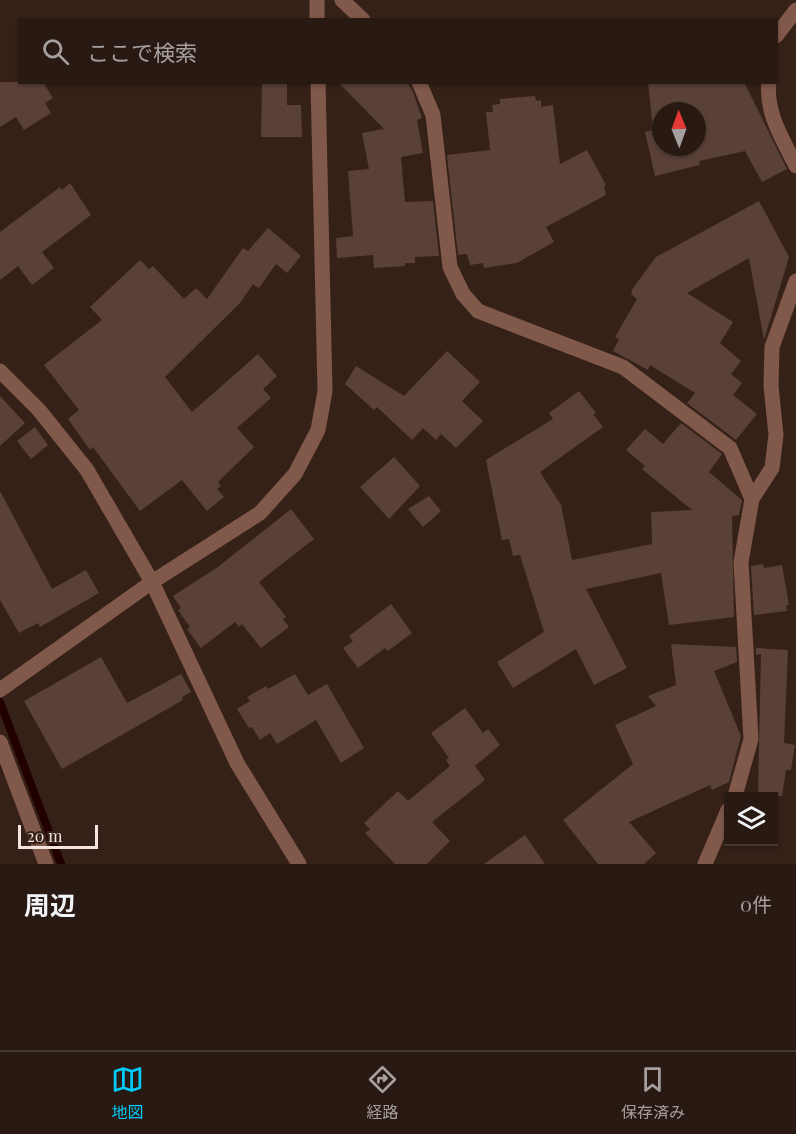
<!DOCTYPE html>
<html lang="ja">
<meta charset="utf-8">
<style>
body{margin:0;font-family:"Playfair Display","Noto Sans JP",serif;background:#30221b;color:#f1f3f6}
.controls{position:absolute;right:18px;bottom:18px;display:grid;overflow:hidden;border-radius:0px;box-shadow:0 2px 4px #0004}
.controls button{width:54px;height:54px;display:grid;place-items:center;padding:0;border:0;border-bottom:2px solid #443832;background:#281912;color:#f1f3f6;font:30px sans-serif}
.compass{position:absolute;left:652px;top:102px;width:54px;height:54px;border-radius:50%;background:#281912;box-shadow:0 2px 4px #0004;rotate:359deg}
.scale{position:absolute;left:18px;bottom:15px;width:80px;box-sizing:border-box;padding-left:6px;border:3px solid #f3e4de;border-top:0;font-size:16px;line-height:21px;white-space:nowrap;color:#f3e4de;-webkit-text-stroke:4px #362118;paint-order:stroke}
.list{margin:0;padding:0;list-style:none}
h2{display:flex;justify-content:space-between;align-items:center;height:78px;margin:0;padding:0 24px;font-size:26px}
h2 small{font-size:20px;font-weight:400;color:#a5a09f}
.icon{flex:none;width:33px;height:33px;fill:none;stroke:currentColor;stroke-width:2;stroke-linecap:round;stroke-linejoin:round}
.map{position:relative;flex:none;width:796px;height:864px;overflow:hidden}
.search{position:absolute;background:#281912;box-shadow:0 2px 4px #0004;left:18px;right:18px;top:18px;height:66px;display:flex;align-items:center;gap:15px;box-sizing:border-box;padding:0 21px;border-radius:0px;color:#a5a09f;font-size:22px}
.sheet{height:186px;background:#281912}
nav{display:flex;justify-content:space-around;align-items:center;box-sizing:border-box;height:84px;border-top:2px solid #443832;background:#281912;font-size:16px;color:#a5a09f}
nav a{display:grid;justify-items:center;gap:3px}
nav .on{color:#00cbf9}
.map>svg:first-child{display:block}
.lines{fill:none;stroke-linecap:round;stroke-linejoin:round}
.stream{stroke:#200;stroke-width:8}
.building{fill:#594138;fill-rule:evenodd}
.minor{stroke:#81594a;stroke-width:15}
</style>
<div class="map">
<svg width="796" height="864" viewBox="0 0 796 864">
<rect width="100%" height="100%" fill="#362118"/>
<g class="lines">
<path class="stream" d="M0,702l61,162"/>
</g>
<path class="building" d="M0,82h43l10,16 -8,5 6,10 -27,17 -8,-13 -16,10z
M262,82h25v23h14l1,32h-41z
M338,82h69l6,10 9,26 -5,2 6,33 -22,4 4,45 28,-1 6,55 -24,1v6h-10v3l-31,2 -1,-13 -36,3 -1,-20 17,-2 -5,-65 21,-2 -7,-36 22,-4z
M648,82h96l43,87 -25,13 -17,-31 -46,10 1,4 -45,11 -10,-44 8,-2zM661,111h36v36h-36z
M535,96l1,5 5,-1v7l12,-2 7,59 27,-14 19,35 -2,1 2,9 -60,32 8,15 -37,21 -33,5 -1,-5 -13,2 -3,-11 -9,1 -11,-100 43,-5 -4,-38h7l-1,-7 8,-1v-5z
M70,183l21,32 -49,37 12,16 -22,17 -14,-19 -18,14v-48l60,-45 2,3z
M759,201l30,56 -25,83 -15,-82 -62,35 46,29 -13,21 21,18 -10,13 11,9 -9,12 24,19 -21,26 -49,-37 8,-10 -45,-28 -2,5 -35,-19 6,-12 -4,-2 22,-38 -6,-5 2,-6 23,-31z
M268,228l33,28 -14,17 -11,-9 -17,24 -6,-4 -13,19 -75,74 27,35 66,-58 19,22 -14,13 8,9 -34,30 17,19 -36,35 3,4 -4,3 7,8 -17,14 -25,-31 -42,31 -47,-64 -3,3 -22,-31 11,-9 -35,-45 58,-45 -12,-13 50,-47 9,9 4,-3 31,33 12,-11 11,11 36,-51 5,3z
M447,351l33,31 -18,19 21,20 -27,27 -15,-14 -5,6 -13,-12 -11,12 -35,-33 -3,3 -29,-26 11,-18 48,30z
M579,391l17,22 -3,1 10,13 -63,45 21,33 11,55 80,-16 -1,-32 41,-2 -50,-41 3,-3 -19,-16 19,-21 18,15 18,-21 41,31 -13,18 33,28 -3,15 -7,1 2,101 -65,8 -8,-52 -75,16 41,79 -33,17 -18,-36 -63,39 -16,-26 47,-30 -24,-77 -7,1 -4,-17 -7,1 -16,-80 67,-41 -4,-6z
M0,396l25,27 -25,23z
M35,427l13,18 -17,14 -14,-18z
M394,457l26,29 -31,33 -29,-32z
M0,491l52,98 34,-19 13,23 -59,34 -2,-4 -19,10 -19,-33z
M429,496l12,15 -18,16 -15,-18z
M291,509l23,30 -55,43 27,35 -3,2 6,8 -28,21 -19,-24 -3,3 -4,-5 -34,26 -14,-19 3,-2 -12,-17 3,-2 -8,-12 45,-29z
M763,564l1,4 18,-3 7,40h-3l1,6 -33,4 -3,-49z
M391,604l21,29 -24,18 -3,-3 -27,20 -15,-20 10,-7 -4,-5z
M671,644l65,3 1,15 -23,9 27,65 -12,46 -17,8 -2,-5 -81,37 27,31 -12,11h-46l-35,-44 70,-56 -18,-39 41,-19 -8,-10 28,-11z
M756,648l32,2 -4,93 11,2 -4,25h-5l-4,26h-24l3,-142 -5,1z
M101,657l26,46 54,-29 10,18 -9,5 1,3 -121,69 -38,-68z
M295,674l13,21 19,-11 37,64 -23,15 -25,-43 -39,24 -7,-11 -10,7 -8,-13 -3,1 -12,-19 13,-8 -3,-4 19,-11 2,3z
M465,708l18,25 5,-4 12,16 -25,21 10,14 -53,42 18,19 -23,23h-32l-30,-31 5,-4 -6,-6 34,-32 10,10 42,-35 -4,-6 3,-2 -18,-25z
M525,835l20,29h-61z"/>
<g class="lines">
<path class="minor" d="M317,0v20
M342,0l21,20
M776,36l20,-26
M419,82l14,33 17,152 13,27 15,17 145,56 107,81 22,51
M769,82c-4,30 14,58 27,84
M0,371l39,39 48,60 65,112 85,181 62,101
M0,690l152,-108 108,-69 35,-39 23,-44 7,-39 -7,-309
M0,742l46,122
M735,796l16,-57 -10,-177 11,-63 20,-31 4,-33 -5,-49 1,-39 24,-66
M705,864l23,-54"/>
</g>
</svg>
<div class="controls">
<button><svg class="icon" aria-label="layers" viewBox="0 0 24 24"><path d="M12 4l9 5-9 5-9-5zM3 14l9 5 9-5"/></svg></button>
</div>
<svg class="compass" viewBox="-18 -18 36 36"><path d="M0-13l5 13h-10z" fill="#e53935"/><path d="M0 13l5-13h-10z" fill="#a5a09f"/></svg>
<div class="scale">20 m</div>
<div class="search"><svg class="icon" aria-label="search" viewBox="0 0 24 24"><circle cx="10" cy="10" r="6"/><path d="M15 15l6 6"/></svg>ここで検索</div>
</div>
<section class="sheet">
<h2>周辺<small>0件</small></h2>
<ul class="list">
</ul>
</section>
<nav>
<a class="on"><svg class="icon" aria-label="map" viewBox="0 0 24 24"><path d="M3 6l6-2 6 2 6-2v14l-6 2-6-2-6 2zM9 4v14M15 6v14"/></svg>地図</a>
<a><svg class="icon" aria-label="directions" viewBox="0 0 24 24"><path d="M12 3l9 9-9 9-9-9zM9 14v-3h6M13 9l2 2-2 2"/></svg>経路</a>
<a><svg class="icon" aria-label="saved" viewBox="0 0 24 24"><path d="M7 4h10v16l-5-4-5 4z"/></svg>保存済み</a>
</nav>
